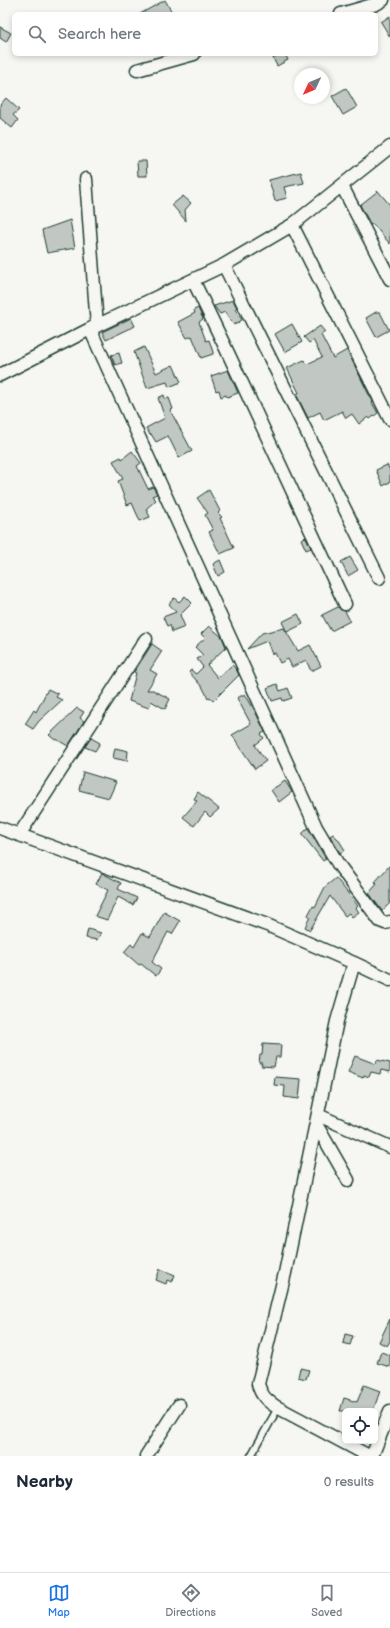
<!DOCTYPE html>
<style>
body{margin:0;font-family:"Balsamiq Sans",sans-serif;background:#f2f2f3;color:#1f2937}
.controls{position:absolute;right:12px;bottom:12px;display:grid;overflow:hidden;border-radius:6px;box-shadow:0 2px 6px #0003}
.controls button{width:36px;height:36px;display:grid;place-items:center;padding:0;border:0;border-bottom:1px solid #e0e1e3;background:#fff;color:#1f2937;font:20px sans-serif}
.compass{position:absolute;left:294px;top:68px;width:36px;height:36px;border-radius:50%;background:#fff;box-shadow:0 2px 6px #0003;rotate:226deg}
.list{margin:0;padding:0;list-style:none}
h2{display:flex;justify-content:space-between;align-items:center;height:52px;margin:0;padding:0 16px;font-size:17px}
h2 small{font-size:13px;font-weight:400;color:#747a83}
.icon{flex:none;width:22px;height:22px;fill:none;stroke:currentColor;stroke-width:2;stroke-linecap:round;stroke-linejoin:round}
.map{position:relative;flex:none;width:390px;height:1456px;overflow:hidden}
.search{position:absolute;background:#fff;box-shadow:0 2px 6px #0003;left:12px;right:12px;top:12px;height:44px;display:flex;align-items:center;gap:10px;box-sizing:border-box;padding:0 14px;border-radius:6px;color:#747a83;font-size:15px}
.sheet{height:116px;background:#fff}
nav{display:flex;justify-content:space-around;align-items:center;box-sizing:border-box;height:56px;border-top:1px solid #e0e1e3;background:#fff;font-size:11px;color:#747a83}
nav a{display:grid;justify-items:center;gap:2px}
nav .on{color:#1a73e8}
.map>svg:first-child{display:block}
.building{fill:#c1c8c3;stroke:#1f3d34}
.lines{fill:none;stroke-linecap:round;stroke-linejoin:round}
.service-casing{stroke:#1f3d34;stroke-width:9}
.minor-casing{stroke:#1f3d34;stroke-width:15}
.service{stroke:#f6f6f2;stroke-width:6}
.minor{stroke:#f6f6f2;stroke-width:12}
</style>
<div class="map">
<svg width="390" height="1456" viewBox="0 0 390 1456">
<rect width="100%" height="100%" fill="#f6f6f2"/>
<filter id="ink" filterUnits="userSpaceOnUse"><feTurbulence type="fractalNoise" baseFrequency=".025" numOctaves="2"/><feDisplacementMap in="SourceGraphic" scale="8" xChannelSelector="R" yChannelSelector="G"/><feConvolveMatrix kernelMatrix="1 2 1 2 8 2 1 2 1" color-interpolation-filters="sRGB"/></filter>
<g filter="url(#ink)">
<path class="building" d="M165,0l8,14h-33z
M390,16v21l-9,-15z
M0,27l11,6 -5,9 -6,-4z
M276,54h9l3,6 -11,6 -4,-8 4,-2z
M346,88l11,19 -14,8 -11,-19z
M6,98l13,12 -6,5 5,5 -6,8 -12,-10v-13z
M137,161h9l1,15h-9z
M301,172l3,11 -20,4 3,11 -12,3 -6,-21z
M378,191l12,14v39l-17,-20 -2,1 -11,-20z
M183,196l8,7 -6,7 1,11 -14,-16z
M70,220l5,28 -28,5 -5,-23z
M233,300l4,8 -2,1 7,11 -8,5 -9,-13 -5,2 -6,-8z
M198,308l5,11 -4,3 7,19 3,-1 4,12v2l-12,4 -9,-22 -5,2 -9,-16 17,-9 -1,-3z
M376,312h4l9,18 -13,7 -10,-19z
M131,318l4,8 -29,14 -4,-8z
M292,324l10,18 -17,10 -10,-18z
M320,326l5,6 -4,3 12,23 14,-8 26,53h-1l6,10 -8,6 -2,-2 -9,7 -7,-10 -6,4 -4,-7 -18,9 -4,-8 -12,6 -12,-24 3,-1 -12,-25 17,-8 3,4 15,-7 -9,-17 -4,3 -5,-6z
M144,347l12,26 17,-8 8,17 -12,5 -2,-5 -20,6 -13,-36z
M119,353l3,10 -7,2 -4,-10z
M228,370l10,23 -11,4 -1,-2 -5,2 -2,-7 -3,1 -5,-15z
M164,395l1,4 4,-1 4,11 -3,1 22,41 -13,7 -11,-22 -12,6 -5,-8 -1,1 -4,-7 19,-10 -7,-20z
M132,451l9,12 -4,3 11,23 5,-2 4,7 -5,2 4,4 -10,9 4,8 -10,4 -8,-18 -5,2 -9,-24 5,-2 -10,-18 8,-4 1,2z
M387,465l3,5v12l-7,4 -7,-16z
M209,490l11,21 -2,2 4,4 -2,1 14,30 -14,6 -11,-22 4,-2 -8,-15 3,-2 -11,-15z
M306,537l5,11 -5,2 -5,-11z
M350,557l8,13 -10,6 -7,-14z
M220,560l5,12 -7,4 -5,-12z
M185,596l7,7 -12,12 5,12 -13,5 -2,-7 -3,1 -4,-9 13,-5 -7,-8 5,-6 5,4z
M338,607l3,3 4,1 5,10 -19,10 -9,-16z
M298,614l5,10 -16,8 -5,-10z
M209,626l13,11 4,10 -19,18 11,13 14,-13 4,4 3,6 -26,26 -3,-4 -2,1 -5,-10 -14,-16 2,-2 5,4 7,-7 -6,-8 6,-4 -8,-8 10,-9 -4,-4z
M284,628l14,23 12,-6 11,21 -10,5 -5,-11 -14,7 -4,-8 -8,4 -5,-10 -3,1 -5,-13 -20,8 15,-16z
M152,644l10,7 -12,19 7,4 -10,16h6l17,9 -5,10 -14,-8 -2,7 -20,-7 7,-28 -2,-1z
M277,684l3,7 8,-3 4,10 -9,3 -1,-3 -10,3 -5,-13z
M48,689l10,5 -2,3 6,3 -23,21 -6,8 -8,-5 9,-14 2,2z
M245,694l10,17 10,21 -4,2 3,4 -9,7 11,16 -11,8 -23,-34 19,-11 -14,-26z
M77,708l7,4 -4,6 4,3 -16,25 -12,-7 -1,1 -6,-5z
M91,738l9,5 -5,8 -10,-4z
M115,748l13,3 -1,10 -14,-3z
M83,772l33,10 -7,16 -30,-8z
M285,781l7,11 -13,10 -8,-12z
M198,792l21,17 -9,8 -5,-5 -11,14 -11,-9 14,-16 -3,-2z
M308,828l18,31 -3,2 -21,-27z
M333,834l5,5 7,11 -5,3 -10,-17z
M390,865v38l-8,8 -13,-18 8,-9 -2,-2z
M102,873l19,10 -3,6 19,9 -4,7 -15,-8 -11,23 -12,-4 13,-26 -12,-6z
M336,878l22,28 -2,2 3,4 -7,5 -3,-4 -4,3 -15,-20 -20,34 -5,-3 5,-10 -2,-2 5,-9 2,1 10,-20z
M164,912l16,9 -8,13 -4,-2 -16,30 9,7 -5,7 -15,-12 -2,1 -15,-13 7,-8 3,3 8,-14 8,4z
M88,929l13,4 -4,7 -11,-2z
M263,1044l18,1 -1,12h-4l-2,10 -13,-1 1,-3h-3l1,-8h2z
M355,1056l21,8 1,-4 13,3v9l-9,-2 -1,4 -9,-2 -2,5 -5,-2 -1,3 -15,-6z
M275,1077l26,2 -2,20 -15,-2 1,-11 -11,-1z
M160,1269l15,6 -3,7 -5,-2 -1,4 -10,-4z
M390,1319v22l-3,5 -8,-4z
M345,1334l8,2 -3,9 -7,-2z
M381,1352l9,3v12l-13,-4z
M300,1368l9,2 -3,9 -8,-2z
M364,1385l16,6 -7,20h-33l4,-13 13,4z"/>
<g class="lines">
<defs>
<path id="service" d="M251,1456l27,-48"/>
<path id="minor" d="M341,14l35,-10 7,-4
M137,70l57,-16
M86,179l11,147
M342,186l48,93
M292,225l98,194
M224,265l155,313
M193,280l36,75 116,249
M90,329l226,498 22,37 42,57 5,2 5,-1
M0,375l90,-46 134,-64 68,-40 98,-78
M0,828l267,97 87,38 36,17
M19,835l127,-196
M354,963l-17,58 -52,252 -27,111c3,11 8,16 17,22l94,50
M318,1115l72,32
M316,1124l32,56
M146,1456l33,-51
M372,1456l18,-45"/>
</defs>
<use href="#service" class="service-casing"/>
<use href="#minor" class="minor-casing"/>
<use href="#service" class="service"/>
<use href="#minor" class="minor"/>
</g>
</g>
</svg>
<div class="controls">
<button><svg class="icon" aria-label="locate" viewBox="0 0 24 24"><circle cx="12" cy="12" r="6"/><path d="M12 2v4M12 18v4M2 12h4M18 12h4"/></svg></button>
</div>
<svg class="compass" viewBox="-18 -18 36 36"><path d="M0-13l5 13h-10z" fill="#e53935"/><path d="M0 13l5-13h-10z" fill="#747a83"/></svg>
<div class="search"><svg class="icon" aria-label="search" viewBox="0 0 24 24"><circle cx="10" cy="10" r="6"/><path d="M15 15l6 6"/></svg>Search here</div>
</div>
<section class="sheet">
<h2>Nearby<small>0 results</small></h2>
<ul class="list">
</ul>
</section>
<nav>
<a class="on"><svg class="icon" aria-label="map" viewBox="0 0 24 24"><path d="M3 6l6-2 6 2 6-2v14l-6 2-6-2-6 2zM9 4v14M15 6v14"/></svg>Map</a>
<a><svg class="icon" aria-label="directions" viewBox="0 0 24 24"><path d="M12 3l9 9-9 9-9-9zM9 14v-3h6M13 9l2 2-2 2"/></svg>Directions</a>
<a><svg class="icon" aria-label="saved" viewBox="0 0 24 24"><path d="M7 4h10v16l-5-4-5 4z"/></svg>Saved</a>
</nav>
